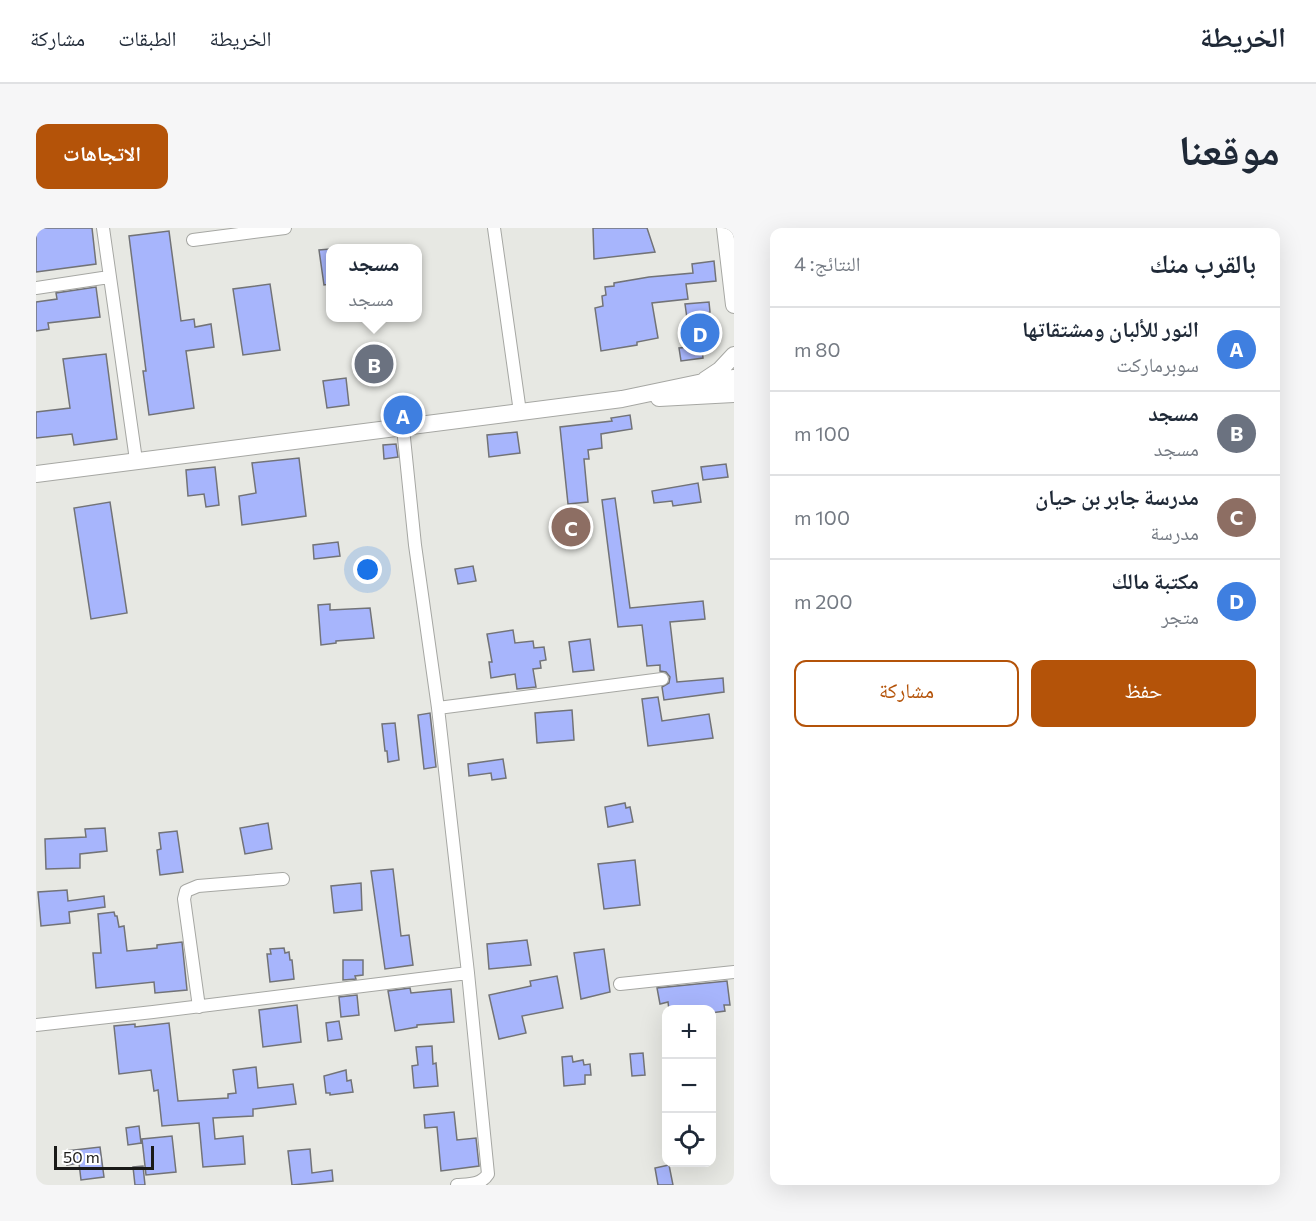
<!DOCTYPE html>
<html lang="ar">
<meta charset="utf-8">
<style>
body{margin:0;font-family:Commissioner,"Noto Naskh Arabic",sans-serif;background:#f6f6f7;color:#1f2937;direction:rtl}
.controls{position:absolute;right:18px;bottom:18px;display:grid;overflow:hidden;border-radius:12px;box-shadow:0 6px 24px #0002}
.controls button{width:54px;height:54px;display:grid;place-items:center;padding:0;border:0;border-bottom:2px solid #e0e1e3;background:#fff;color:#1f2937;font:30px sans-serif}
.scale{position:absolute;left:18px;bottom:15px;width:100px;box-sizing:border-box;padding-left:6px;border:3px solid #1a1a18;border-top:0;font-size:16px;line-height:21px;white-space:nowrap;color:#1a1a18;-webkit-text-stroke:4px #fff;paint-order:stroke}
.you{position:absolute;left:332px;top:342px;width:21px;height:21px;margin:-15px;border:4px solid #fff;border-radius:50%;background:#1a73e8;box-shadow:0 0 0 9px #1a73e833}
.badge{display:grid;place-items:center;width:39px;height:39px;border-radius:50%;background:#b45309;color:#fff;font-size:20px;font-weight:700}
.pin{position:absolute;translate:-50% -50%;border:3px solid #fff;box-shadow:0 2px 6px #0006}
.popup{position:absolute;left:290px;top:16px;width:96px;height:78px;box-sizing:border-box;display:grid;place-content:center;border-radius:12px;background:#fff;filter:drop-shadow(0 2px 4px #0005);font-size:20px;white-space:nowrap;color:#747a83}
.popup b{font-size:22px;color:#1f2937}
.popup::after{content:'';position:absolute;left:50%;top:100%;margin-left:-12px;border:12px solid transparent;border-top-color:#fff}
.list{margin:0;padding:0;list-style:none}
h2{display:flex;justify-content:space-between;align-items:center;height:78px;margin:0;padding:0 24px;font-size:26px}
h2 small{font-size:20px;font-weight:400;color:#747a83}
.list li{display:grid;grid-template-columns:39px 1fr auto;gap:18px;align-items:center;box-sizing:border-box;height:84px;padding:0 24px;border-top:2px solid #e0e1e3}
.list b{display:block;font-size:22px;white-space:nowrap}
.list p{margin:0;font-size:20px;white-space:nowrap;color:#747a83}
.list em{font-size:20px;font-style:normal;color:#747a83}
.actions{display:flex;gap:12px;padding:18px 24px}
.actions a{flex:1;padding:14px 0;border:2px solid #b45309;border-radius:12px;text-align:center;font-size:21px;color:#b45309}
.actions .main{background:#b45309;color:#fff}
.icon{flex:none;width:33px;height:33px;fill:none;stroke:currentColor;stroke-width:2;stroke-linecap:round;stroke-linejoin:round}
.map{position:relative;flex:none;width:698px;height:957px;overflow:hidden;direction:ltr;border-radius:12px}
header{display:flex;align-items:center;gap:36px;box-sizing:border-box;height:84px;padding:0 30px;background:#fff;border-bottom:2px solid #e0e1e3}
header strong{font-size:28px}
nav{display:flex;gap:33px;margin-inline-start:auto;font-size:21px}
.intro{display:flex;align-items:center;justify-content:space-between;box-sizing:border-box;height:144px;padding:0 36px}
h1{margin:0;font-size:42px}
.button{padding:15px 27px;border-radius:12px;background:#b45309;color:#fff;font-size:21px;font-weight:700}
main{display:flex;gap:36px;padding:0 36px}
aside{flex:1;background:#fff;border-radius:12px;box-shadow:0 6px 24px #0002}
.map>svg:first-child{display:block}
.building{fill:#a7b5fc;stroke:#727377;stroke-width:1.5}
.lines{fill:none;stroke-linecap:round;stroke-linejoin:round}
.minor-casing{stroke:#a6a7a3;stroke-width:14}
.secondary-casing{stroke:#a6a7a3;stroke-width:18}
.minor{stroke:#fff;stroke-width:12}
.secondary{stroke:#fff;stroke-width:16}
</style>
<header>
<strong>الخريطة</strong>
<nav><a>الخريطة</a><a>الطبقات</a><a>مشاركة</a></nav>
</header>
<div class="intro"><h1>موقعنا</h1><a class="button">الاتجاهات</a></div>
<main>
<aside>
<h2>بالقرب منك<small>النتائج: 4</small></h2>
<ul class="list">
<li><span class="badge" style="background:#3f7fe0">A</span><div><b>النور للألبان ومشتقاتها</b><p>سوبرماركت</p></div><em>80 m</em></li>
<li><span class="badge" style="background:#6b7280">B</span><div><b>مسجد</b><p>مسجد</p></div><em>100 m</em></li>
<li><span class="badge" style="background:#8d6e63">C</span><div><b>مدرسة جابر بن حيان</b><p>مدرسة</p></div><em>100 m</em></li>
<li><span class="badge" style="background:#3f7fe0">D</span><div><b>مكتبة مالك</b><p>متجر</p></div><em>200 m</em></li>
</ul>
<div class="actions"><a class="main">حفظ</a><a>مشاركة</a></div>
</aside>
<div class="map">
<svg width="698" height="957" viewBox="0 0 698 957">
<rect width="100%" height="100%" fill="#e7e8e3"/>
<path class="building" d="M0,0h56l4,36 -60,8z
M557,0h54l8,24 -61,7z
M133,3l12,90 13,-2 1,8 16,-3 3,23 -28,4 8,57 -45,7 -6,-44h3l-17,-135z
M294,21v35l-6,1 -5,-35z
M678,33l2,20 -30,3 2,15 -36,4 6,35 -21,4v3l-36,6 -6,-43 8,-2 -1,-10 4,-1 -1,-8 9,-1v-3l35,-6 44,-4 -1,-9z
M234,56l10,66 -37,5 -10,-66z
M60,59l4,30 -52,6 1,6 -13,2v-29l21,-3 -1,-6z
M673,74l1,10 -2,1 4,34 -10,2 1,9 -22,3 -2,-13 12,-1 -6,-43z
M70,126l11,85 -43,6 -2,-11 -36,4v-26l34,-4 -7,-49z
M310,150l3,27 -22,3 -4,-27z
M594,187l2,14 -31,5 1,14 -14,2 1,9h-5l4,43 -20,2 -8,-77 52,-6 -1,-3z
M481,204l3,21 -31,4 -2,-22z
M360,216l2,13 -14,2 -1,-14z
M263,230l7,58 -64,9 -3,-29 17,-3 -4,-30z
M690,236l2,13 -25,3 -2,-13z
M179,239l4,38 -13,2 -2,-13 -16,2 -2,-26z
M662,255l3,19 -28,4 -1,-5 -18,2 -2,-12z
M579,270l15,110 73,-7 2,18 -35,3 7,60 46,-4 1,14 -60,8 -2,-13 7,-4 1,-6 -4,-5 -6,-1v-6l-13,1 -5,-41 -24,2 -16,-127z
M74,274l17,111 -36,6 -17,-111z
M302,314l2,14 -26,3 -1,-14z
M437,338l3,15 -18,3 -3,-15z
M294,376v6l40,-2 4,30 -38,3v2l-15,2 -3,-40z
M477,402l2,13 18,-2 1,7 10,-1 2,13 -6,1 1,7 -8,1 3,18 -19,2 -2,-15 -24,4 -2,-16h3l-5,-28z
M554,411l4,31 -21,2 -4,-30z
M622,469l4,24 47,-7 4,24 -65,8 -6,-47z
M536,482l2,30 -37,3 -2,-30z
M394,485l6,54 -12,2 -6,-54z
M359,495l4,37 -11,2 -1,-11h-2l-3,-27z
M467,531l3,19 -14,2 -1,-7 -22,3 -1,-12z
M589,575l1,5 4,-1 3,15 -25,5 -3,-20z
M232,595l4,26 -27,5 -5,-26z
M69,600l2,23 -27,3v14l-34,1 -1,-30 41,-2 -1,-8z
M141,603l6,41 -23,3 -3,-25 4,-1 -2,-16z
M599,632l5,45 -36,4 -6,-45z
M357,641l8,67 8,-1 4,30 -28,4 -14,-98z
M325,655l1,27 -28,3 -3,-27z
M31,662l1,11 36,-5 1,11 -36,5 1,11 -29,3 -3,-34z
M78,684l1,4h2l2,11 5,-1 3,25 30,-3v-3l25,-3 5,48 -32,3 -1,-11 -58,6 -3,-35h8l-3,-39z
M491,712l4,25 -42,4 -2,-25z
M248,720l1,5 4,-1 1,8h2l2,19 -24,3 -3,-28h4l-1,-5z
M568,721l6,43 -29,7 -7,-46z
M307,732h20v15l-8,1 1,3 -13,1z
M521,748l6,32 -41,8 4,17 -27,6 -10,-44 42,-9 -1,-5z
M691,753l3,24h-6l1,6 -14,2v-3h-42l-1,-8 -8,2 -3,-16z
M374,760l1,5 40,-4 3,33 -37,3v2l-22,4 -7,-40z
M321,767l2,20 -18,2 -2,-20z
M261,777l4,37 -38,5 -4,-37z
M303,793l3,18 -14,2 -2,-18z
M133,795l9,78 50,-3v-4l8,-1 -3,-23 23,-3 2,21 35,-4 3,20 -43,5v7l-40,2 2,21 28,-3 2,28 -42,3 -4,-44 -37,3 -4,-36 -4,1 -3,-21 -32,4 -5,-48 21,-2v3z
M396,818l1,18 3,-1 2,23 -24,2 -2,-22 6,-1 -2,-18z
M607,825l2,22 -13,1 -2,-22z
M536,828l1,6 10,-2 1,5 6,-1 1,11h-6v9l-21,2 -2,-29z
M310,842l1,11 4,-1 2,12 -23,3v-2h-4l-2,-17z
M418,884l3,28 19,-2 3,28 -38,5 -4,-44 -12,1 -1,-13z
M103,898l2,17 -13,2 -2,-17z
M136,908l4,36 -30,3 -4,-36z
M64,919l4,30 -23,3 -2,-17 -12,2 -1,-14z
M274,921l2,24 20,-3 1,11 -41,4 -4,-34z
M633,937l4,20h-15l-3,-17z
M107,938l2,19h-10l-2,-18z"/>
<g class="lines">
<defs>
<path id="minor" d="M67,0l33,232
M458,0l26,184
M157,12l92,-12
M0,60l73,-11
M367,200l12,117 23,163 30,265 20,201c-7,11 -19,10 -31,11
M402,480l224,-29
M584,756l114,-12
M163,779l-15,-108 2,-8 12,-5 85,-7
M0,797l117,-13 315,-39"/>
<path id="secondary" d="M689,0l9,77
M669,152l15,-10 14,-15
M623,170l75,-4
M0,246l586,-75 81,-17 31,-4"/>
</defs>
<use href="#minor" class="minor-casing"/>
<use href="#secondary" class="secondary-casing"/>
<use href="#minor" class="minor"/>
<use href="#secondary" class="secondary"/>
</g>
</svg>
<div class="controls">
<button>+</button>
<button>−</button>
<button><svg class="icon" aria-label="locate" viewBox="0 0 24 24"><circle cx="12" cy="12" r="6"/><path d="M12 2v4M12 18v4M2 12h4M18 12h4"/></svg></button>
</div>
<div class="scale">50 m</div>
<div class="you"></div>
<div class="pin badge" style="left:367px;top:187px;background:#3f7fe0">A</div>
<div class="pin badge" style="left:338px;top:136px;background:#6b7280">B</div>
<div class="popup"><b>مسجد</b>مسجد</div>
<div class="pin badge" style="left:535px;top:299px;background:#8d6e63">C</div>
<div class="pin badge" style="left:664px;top:105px;background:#3f7fe0">D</div>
</div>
</main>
